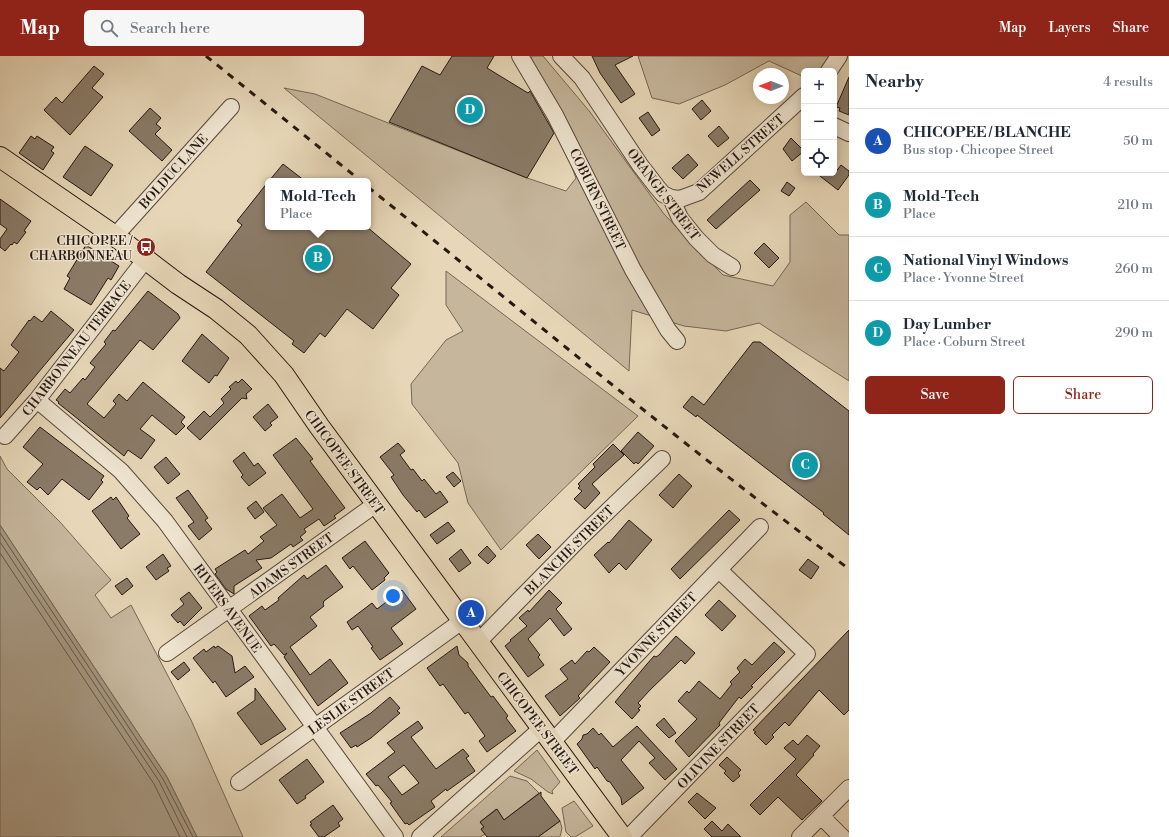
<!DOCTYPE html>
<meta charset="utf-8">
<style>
body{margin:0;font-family:"Libre Bodoni",serif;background:#f6f6f7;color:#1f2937}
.controls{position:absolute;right:12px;top:12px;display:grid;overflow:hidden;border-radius:6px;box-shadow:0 2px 10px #0003}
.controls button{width:36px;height:36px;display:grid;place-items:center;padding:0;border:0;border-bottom:1px solid #e0e1e3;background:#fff;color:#1f2937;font:20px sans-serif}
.compass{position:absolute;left:753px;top:12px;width:36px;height:36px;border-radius:50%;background:#fff;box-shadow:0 2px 10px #0003;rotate:270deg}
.you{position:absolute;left:393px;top:540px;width:14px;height:14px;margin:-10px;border:3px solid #fff;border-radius:50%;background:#1a73e8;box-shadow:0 0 0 6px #1a73e833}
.badge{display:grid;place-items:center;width:26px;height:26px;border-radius:50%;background:#8f2418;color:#fff;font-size:13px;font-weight:700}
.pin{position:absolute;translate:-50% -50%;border:2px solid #fff;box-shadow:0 1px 4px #0006}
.popup{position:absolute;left:265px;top:122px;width:106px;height:52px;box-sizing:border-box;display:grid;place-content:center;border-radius:6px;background:#fff;filter:drop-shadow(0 1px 3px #0005);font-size:13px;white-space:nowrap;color:#747a83}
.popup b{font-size:15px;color:#1f2937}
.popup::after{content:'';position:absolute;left:50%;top:100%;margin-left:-8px;border:8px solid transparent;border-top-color:#fff}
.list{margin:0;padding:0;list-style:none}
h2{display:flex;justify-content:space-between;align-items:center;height:52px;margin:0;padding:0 16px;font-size:17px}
h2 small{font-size:13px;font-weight:400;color:#747a83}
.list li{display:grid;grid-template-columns:26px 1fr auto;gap:12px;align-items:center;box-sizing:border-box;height:64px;padding:0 16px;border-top:1px solid #e0e1e3}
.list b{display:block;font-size:15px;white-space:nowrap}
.list p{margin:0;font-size:13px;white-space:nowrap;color:#747a83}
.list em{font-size:13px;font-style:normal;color:#747a83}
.actions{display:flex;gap:8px;padding:12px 16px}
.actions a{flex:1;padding:9px 0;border:1px solid #8f2418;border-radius:6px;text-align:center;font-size:14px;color:#8f2418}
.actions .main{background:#8f2418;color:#fff}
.icon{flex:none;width:22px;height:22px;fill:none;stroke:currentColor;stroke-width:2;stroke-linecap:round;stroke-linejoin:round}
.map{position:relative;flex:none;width:849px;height:781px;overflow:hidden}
header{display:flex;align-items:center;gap:24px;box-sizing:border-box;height:56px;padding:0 20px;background:#8f2418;color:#fff}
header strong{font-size:19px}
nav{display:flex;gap:22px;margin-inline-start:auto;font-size:14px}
.search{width:280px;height:36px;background:#f6f6f7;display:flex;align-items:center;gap:10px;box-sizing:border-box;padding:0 14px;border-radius:6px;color:#747a83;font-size:15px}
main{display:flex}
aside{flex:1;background:#fff}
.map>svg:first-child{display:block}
.green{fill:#c6b69c;stroke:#766656}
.water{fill:#a5967f;stroke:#726353}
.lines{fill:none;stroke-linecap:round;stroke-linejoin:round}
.shore{stroke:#655648;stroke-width:1}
.building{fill:#8a7b68;stroke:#251711;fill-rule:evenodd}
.minor-casing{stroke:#56473b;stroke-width:18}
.major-casing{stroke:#251711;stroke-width:22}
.minor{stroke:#efe5d1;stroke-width:16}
.major{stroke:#e7d7b8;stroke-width:20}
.rail{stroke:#251711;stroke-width:3;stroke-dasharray:7 7;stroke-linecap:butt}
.labels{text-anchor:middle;stroke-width:3;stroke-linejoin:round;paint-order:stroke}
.street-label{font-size:13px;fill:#251711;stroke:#efe5d1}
.poi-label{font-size:13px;fill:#251711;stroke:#efe5d1;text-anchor:end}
</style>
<header>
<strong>Map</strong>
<div class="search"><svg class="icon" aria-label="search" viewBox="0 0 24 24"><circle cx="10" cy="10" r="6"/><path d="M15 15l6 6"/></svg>Search here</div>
<nav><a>Map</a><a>Layers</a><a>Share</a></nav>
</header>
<main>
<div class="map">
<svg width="849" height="781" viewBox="0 0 849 781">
<rect width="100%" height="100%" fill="#e7d7b8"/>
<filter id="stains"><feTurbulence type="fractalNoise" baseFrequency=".005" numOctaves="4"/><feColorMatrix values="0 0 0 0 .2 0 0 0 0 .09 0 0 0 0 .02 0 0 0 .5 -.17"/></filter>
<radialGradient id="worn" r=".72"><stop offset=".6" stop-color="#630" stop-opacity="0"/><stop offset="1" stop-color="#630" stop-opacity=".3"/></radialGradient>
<path class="green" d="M532,0h11l47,56 74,102 59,61 50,11 17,-24v-47l16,-13 33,33h10v146l-90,-58 -33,8 -42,-5 -52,-16 -3,61 -345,-283 31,6 212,84 39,13 10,-13 -45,-118z
M638,0h194v3l-13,12h-15v6l-35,-16 -44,24 -46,19 -27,-6z
M446,215l192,145 -137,134 -33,-47 -10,-40 -46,-59 -1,-20 35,-44 17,-9 -17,-26z
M0,400l7,13 53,53 51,58 -16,15 16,23 20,-13 60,115 52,117h-46l-30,-60 -167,-252z
M537,694l23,32 -8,9 1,3 -5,-2 -17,-13 -17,-8z
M510,720l17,5 12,12 -35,27 -8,-11 -16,13 4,5 -3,2 4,5 -5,3h-39z
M574,745l19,25 -18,11h-4l-5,-5 -4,-24z
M560,765l2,7 -2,9h-22z"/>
<path class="water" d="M0,469l167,252 30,60h-197z"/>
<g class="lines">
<path class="shore" d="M0,477l163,246 30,58
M0,486l159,239 28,56
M0,497l154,231 26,53"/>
</g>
<path class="building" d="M452,0h42l-7,12 41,25 2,-2 24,42 -27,45 -138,-56 33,-56 18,9z
M592,0h41l-18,9 20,29 -14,9 -21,-30z
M94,10l10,8 -12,14 11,9 -33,38 -26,-25 12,-13 6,6z
M849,21v38l-10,-4 1,-3 -4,-1z
M702,44l9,11 -10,9 -9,-11z
M150,52l11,10 -5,6 5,4 -6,6 17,16 -10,11 -33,-30z
M648,56l12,18 -8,6 -13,-18z
M719,70l10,12 -11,9 -10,-11z
M31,80l4,3 2,-3 17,11 -3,4 3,2 -11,17 -24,-17z
M791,82l13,13 -12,10 -9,-12z
M85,90l28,19 -22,31 -28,-19z
M688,98l10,11 -15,14 -11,-11z
M283,108l22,17h-36z
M841,109l8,6v4l-11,15 -22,-17h19z
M750,124l10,10 -44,39 -9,-9z
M268,126v45h99l44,37 -20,24 8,7 -26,34 -26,-20 -22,28 -5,-4 -16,20 -12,-9 2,-3 -88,-69 36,-47 -5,-4z
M787,126l8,6 -6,8 -8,-5z
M0,143l31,22 -7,10 2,1 -9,12 -3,-2 -2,3 -1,-1 -6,7 -5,-4v-8l7,-10 -7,-5z
M764,187l15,15 -10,10 -15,-15z
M86,189l33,21 -8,14 -3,-2 -17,27 -27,-16 6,-11 -3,-2z
M148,235l30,23 2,4 -27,32 -13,-10 -53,64 17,14 12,-14 -3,-3 6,-7 8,7 16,-19 42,35 -4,5 4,4 -9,9 -24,-20 -12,14 15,11 -14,19 -13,-9 -4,6 -66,-53 1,-1 -3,-2 9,-11 5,4 13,-15 2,2 10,-13 -5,-4 16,-19 -2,-2 9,-12 2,1z
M51,255l23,19 -74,88v-50l4,3 15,-19 -8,-7 18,-25 1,1 4,-5 8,6z
M202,278l27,24 -12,18 -2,-1 -6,8 -27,-22z
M753,286h7l89,69v124l-26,-21 1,-1 -127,-98 -1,2 -13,-10 9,-11 12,9z
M242,323l10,10 -6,5 1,5 -5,-1 -42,42 -13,-12 17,-17 6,6 14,-14 -3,-4 10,-10 -2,-2 7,-6 2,2z
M268,348l10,13 -8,6 2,2 -7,6 -12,-14z
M40,371l64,49 -3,4 2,2 -14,18 -27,-21 -14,16 -8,-8 -3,3 -10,-8 16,-18 -20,-17z
M638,376l16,14 -16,18 -2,-2 -2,2 -13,-13z
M296,382l17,21 -3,2 35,47 -11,8 2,2 -12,8 -5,-7 -15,10 2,3 -6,5 3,3 -10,7 -2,-3 -20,14 -15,2 6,8 -28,18v8l-8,-5 -11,-15 2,-2 -2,-3 30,-19 3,4 16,-13 -4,-4 17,-12 -14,-17 19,-14 18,24 13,-9 -40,-54z
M398,387l7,8 -5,4 11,15 2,-1 9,12 2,-2 12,15 4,-3 8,11 -23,16 -6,-8 -2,2 -14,-17 -12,-18 3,-2 -14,-18z
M613,388l11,11 -32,29 8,9 -15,16 -11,-10 8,-8 -4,-3 2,-2 -2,-2 17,-17 -2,-3z
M244,396l10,14 4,-3 8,10 -17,13 -8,-9 2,-2 -10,-14z
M166,401l14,17 -12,10 -14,-17z
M453,416l8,9 -7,6 -8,-10z
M679,418l13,12 -19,22 -14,-13z
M188,434l20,28 -3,2 7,9 -13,11 -11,-14 6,-4 -18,-24z
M111,441l2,3 3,-3 13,19 -2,2 13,16 -19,15 -29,-38z
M256,445l8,11 -9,7 -8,-11z
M729,454l11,10 -60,59 -9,-10z
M629,464l23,20 -26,30 -7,-7 -10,10 -15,-18 14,-13 1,1z
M448,466l7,9 -18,13 -7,-9z
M538,478l13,13 -12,12 -13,-14z
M365,485l24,32 -5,5 1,2 -13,10 -19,-24 -3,3 -8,-11z
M487,490l9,10 -8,8 -10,-9z
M461,493l10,14 -12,9 -10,-13z
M163,498l8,12 -4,2 2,3 -13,9 -10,-13z
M808,503l11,8 -8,12 -12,-9z
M326,509l17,22 -19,14 -1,3 1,2 -14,11 7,9 -27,21 20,28 20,-16 18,24 -30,23 -34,-49 3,-4 -3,2 -10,-11 -3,2 -22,-30 13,-10 3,4 14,-10 -1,-2 26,-23 3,4z
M127,522l6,8 -11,9 -7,-9z
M402,534l14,19 -25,19 12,16 -23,16 -9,-12 2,-1 -15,-21 -6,4 -5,-8 25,-19 5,6z
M549,534l13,13 -6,6 16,20 -8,7 -14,-18 -22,21 12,16 -2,2 6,8 -16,12 -23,-31 6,-5 -1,-1 17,-14 -8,-8 9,-8 1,2z
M189,536l13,16 -18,18 -4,-5 -2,2 -7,-8 13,-11 -4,-5z
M719,544l17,16 -14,15 -17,-16z
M849,574v80l-5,5 -25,-25 -30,36 -4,-4 -13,13 2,2 -8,8 -12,-12 2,-1 -3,-2z
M676,580l19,17 -10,11 -4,-4 -31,30 -12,13 3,3 -3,3 2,1 -8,9 -17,-17 32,-38 7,-8 2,1 3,-2z
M774,586l11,10 -34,34 2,1 -12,12 -2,-2 -20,26 1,2 -31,32 -14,-16 22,-22 -19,-18 9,-10 2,2 10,-12 21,18 12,-15 -2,-2 10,-10 -3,-4 8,-9 7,6z
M214,590l1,2 3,-2 14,10 3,17 10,-7 9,11 -28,20 -11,-16 -2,2 -20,-25 11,-9 2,3z
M457,590l2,9 9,8v3l23,31 2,-1 15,20 -2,2 10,13 -29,21 -8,-11 6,-5 -17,-24 -3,2 -22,-30 -3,2 -13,-18z
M594,591l16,15 -32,34 2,2 -20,18 -15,-20 23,-17 -8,-10 12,-9 3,4 12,-13 2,1z
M184,606l6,8 -12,10 -7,-8z
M255,632l31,41 -25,16 -24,-32 18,-13z
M390,641l10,11 -3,3 3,2 -29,25 -14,9 -1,-2 -5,3 -11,-15 31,-20z
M664,662l12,15 -7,5 -13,-13z
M418,665l5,7 -12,9 25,32 27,-20 6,7 -3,2 9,13 -28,20 -1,-2 -15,12 4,6 -26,18 -2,-2 -2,1 -15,-21 2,-1 -14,-17 -2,1 -10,-12 29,-22 -8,-9zM404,709l15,18 -17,12 -14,-18z
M637,670l40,43 -12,11 -16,-17 6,-5 -16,-17 -18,19 23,28 -22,17 -1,-7 -11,-16 -3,-1 -10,-14 -2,2 -18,-25 5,-5 1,-4 4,-1 6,-6 6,7 2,-2 12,14z
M807,679l13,11 -7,8 1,1 -18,20 26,26 -20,19 -24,-23 -18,18 -10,-10 46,-46 -12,-11 9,-8 5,5z
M727,701l14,13 -3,3 2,3 -7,6 -9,-9 2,-2 -7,-6z
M307,703l17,23 -19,14 1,2 -9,6 -18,-24z
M541,736v4l19,25 -22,16h-51l-6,-8 3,-2 -4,-5 17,-13 7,11z
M697,737l19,15 -11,11 -17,-17z
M333,749l10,14 -5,4 2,3 -16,11h-5l-9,-12 2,-1 -2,-2z
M712,765l10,10 6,-7 13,13h-29l-8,-8z"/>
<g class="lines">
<defs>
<path id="minor" d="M520,0l35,59 78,155 35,60 9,11
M561,0l21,22 58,87 17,22 6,7 8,4 9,20 16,20 17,17 19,12
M829,15l10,-15
M834,70l15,7
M671,142l9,1 19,-7 105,-96
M115,180l116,-129
M37,344l84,71 44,50 230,316
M5,380l32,-36 108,-140
M478,586l104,-106 80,-77
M167,597l209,-149
M552,686l208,-215
M239,726l223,-161
M821,760l21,21
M420,781l122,-109
M629,781l178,-183 -88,-84
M800,781l49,-49"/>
<path id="major" d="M0,101l115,79 63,48 38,25 32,26 36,40 35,51 303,411"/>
</defs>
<use href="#minor" class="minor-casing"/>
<use href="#major" class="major-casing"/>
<use href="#minor" class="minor"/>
<use href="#major" class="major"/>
<path class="rail" d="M206,0l155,125
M368,131c159,128 317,260 481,382"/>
</g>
<defs>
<symbol id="bus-disc" viewBox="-11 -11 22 22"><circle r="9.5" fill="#8f2418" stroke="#efe5d1"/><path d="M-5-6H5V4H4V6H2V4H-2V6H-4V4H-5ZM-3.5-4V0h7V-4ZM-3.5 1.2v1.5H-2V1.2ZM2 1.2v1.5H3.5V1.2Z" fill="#fff"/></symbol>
</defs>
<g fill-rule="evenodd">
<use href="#bus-disc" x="135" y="180" width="22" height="22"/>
</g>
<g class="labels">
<g class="street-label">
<text transform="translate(740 97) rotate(-41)" y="5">NEWELL STREET</text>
<text transform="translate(173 115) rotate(-48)" y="5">BOLDUC LANE</text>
<text transform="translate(664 138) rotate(53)" y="5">ORANGE STREET</text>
<text transform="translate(598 143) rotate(64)" y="5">COBURN STREET</text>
<text transform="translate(76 292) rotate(-52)" y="5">CHARBONNEAU TERRACE</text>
<text transform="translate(345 406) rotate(54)" y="5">CHICOPEE STREET</text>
<text transform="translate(569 494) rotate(-45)" y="5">BLANCHE STREET</text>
<text transform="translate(291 509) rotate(-36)" y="5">ADAMS STREET</text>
<text transform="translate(228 552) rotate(54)" y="5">RIVERS AVENUE</text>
<text transform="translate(656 578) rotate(-46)" y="5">YVONNE STREET</text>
<text transform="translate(351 645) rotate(-36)" y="5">LESLIE STREET</text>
<text transform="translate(538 667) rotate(53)" y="5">CHICOPEE STREET</text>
<text transform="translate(718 690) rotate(-46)" y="5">OLIVINE STREET</text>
</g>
<g class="poi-label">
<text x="132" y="189">CHICOPEE /<tspan x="132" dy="15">CHARBONNEAU</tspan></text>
</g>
</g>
<rect width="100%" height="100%" filter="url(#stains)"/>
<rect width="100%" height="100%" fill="url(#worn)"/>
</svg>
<div class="controls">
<button>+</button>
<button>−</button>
<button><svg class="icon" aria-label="locate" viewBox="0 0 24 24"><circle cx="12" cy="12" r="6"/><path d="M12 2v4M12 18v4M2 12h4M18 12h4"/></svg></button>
</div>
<svg class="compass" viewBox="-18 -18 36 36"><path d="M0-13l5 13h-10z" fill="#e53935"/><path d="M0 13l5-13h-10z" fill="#747a83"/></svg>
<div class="you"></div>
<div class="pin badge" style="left:471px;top:557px;background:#1a4fb4">A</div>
<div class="pin badge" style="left:318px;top:202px;background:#0f9aa8">B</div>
<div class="popup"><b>Mold-Tech</b>Place</div>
<div class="pin badge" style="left:805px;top:409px;background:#0f9aa8">C</div>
<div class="pin badge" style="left:470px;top:54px;background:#0f9aa8">D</div>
</div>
<aside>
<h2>Nearby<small>4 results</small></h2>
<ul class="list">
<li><span class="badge" style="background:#1a4fb4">A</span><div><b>CHICOPEE / BLANCHE</b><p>Bus stop · Chicopee Street</p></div><em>50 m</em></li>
<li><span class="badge" style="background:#0f9aa8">B</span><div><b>Mold-Tech</b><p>Place</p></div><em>210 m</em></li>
<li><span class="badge" style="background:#0f9aa8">C</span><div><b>National Vinyl Windows</b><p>Place · Yvonne Street</p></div><em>260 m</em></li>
<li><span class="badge" style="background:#0f9aa8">D</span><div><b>Day Lumber</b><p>Place · Coburn Street</p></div><em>290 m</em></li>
</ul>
<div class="actions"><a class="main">Save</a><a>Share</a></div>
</aside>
</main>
